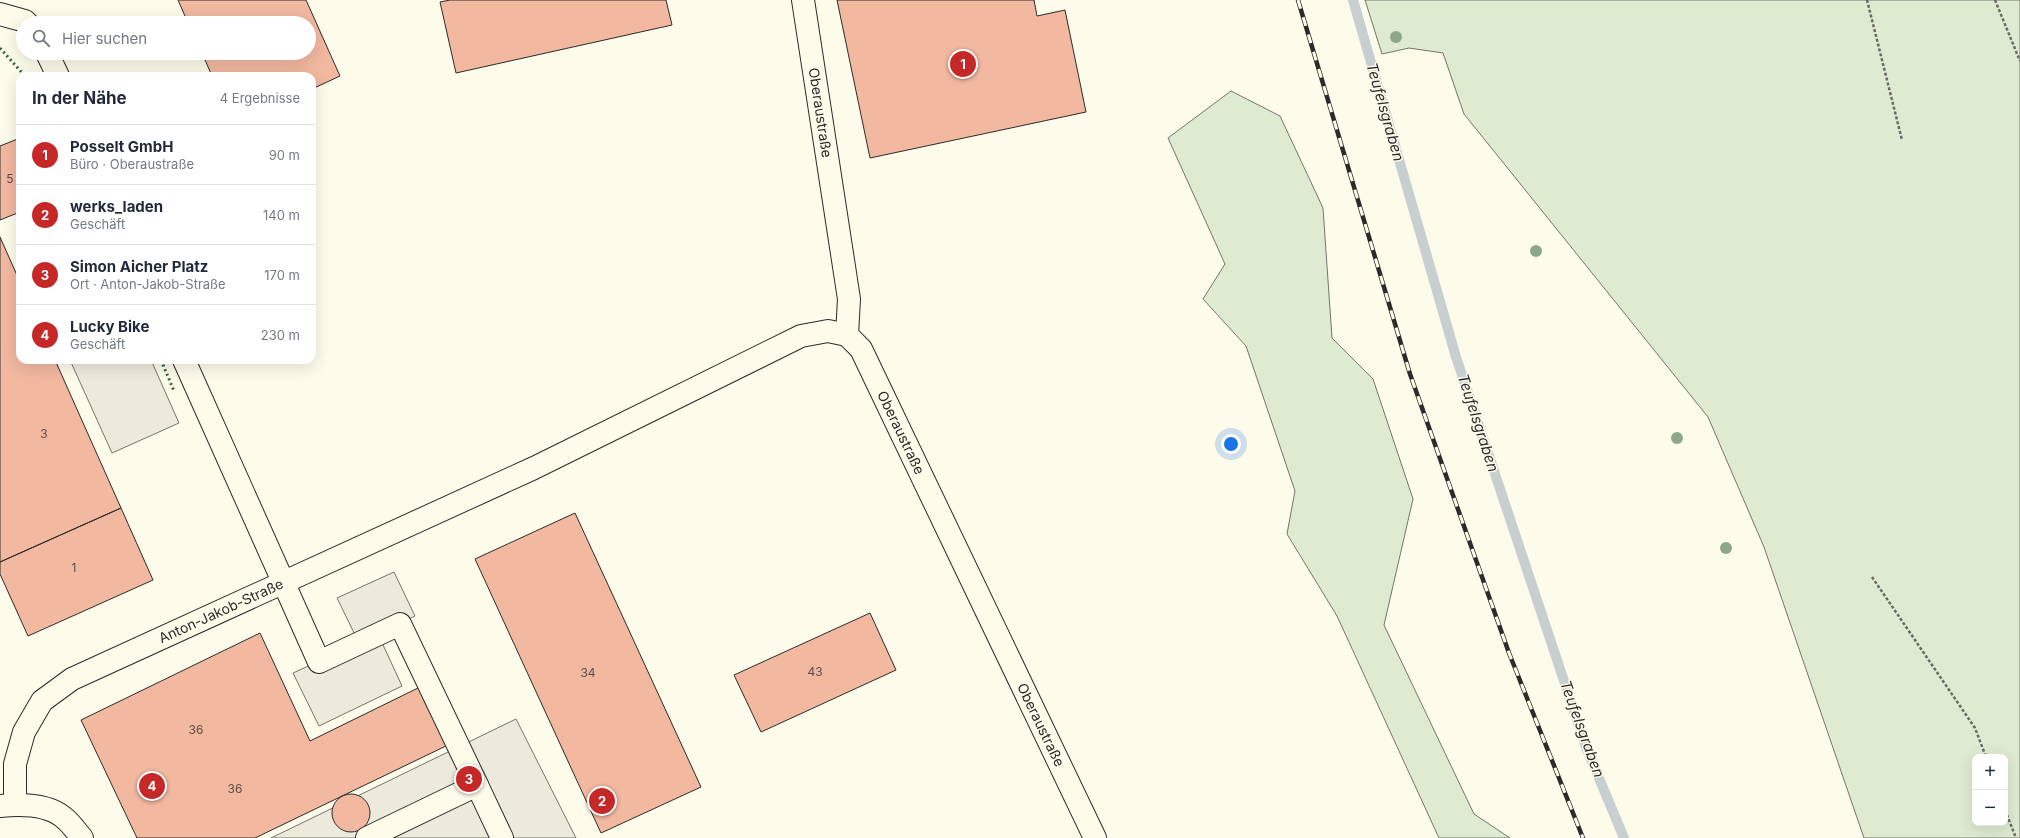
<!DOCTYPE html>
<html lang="de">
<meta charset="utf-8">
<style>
body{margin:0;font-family:Inter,sans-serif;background:#f2f2f3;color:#1f2937}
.controls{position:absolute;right:12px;bottom:12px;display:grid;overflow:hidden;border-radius:8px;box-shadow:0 4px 16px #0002}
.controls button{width:36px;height:36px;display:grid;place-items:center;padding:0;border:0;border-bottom:1px solid #e0e1e3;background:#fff;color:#1f2937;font:20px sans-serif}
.you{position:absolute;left:1231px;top:444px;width:14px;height:14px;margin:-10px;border:3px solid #fff;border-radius:50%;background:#1a73e8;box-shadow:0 0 0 6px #1a73e833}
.badge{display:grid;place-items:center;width:26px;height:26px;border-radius:50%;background:#c62828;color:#fff;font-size:13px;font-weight:700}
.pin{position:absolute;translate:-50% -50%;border:2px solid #fff;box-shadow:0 1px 4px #0006}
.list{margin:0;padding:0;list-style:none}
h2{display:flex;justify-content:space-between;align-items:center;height:52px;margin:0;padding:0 16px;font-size:17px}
h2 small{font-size:13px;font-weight:400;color:#747a83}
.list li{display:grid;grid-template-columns:26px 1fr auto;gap:12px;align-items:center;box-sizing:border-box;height:60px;padding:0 16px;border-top:1px solid #e0e1e3}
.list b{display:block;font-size:15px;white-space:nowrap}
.list p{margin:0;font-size:13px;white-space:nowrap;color:#747a83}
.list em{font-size:13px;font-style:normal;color:#747a83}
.icon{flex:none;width:22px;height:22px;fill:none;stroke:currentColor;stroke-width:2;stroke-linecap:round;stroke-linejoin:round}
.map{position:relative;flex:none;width:2020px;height:838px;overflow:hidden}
.search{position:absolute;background:#fff;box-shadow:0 4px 16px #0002;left:16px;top:16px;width:300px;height:44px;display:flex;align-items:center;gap:10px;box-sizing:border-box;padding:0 14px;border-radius:22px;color:#747a83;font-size:15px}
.panel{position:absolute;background:#fff;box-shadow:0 4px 16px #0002;left:16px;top:72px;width:300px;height:292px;border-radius:12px}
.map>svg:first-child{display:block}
.green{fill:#deebd1;stroke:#74746e;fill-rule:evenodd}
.parking{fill:#eceadb;stroke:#74746e}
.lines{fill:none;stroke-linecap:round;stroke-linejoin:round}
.stream{stroke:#c7d0d0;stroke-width:10}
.building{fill:#f2b8a0;stroke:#2b2b2b}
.minor-casing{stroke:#2b2b2b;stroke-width:24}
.path{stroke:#6a6964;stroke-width:2.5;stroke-dasharray:3 2;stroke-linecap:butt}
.minor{stroke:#fdfbea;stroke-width:22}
.rail-casing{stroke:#2b2b2b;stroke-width:4.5}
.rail{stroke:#fdfbea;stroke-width:3;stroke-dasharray:9;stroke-linecap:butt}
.hedge{stroke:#34623c;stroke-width:3;stroke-dasharray:2 3;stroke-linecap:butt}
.tree{fill:#8ea78a}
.labels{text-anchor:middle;stroke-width:3;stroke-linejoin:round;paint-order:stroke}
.number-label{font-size:12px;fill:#5d4e48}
.street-label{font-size:14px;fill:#2b2b2b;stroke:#fdfbea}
.water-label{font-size:15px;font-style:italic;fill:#2b2b2b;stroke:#fdfbea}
</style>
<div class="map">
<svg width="2020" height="838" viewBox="0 0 2020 838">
<rect width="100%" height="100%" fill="#fdfbea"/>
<path class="green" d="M1365,0h655v838h-156l-100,-291 -56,-130 -244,-303 -21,-61 -34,-5 -27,6zM1975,757h30v66h-30z
M1231,91l49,25 43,92 9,130 41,41 40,120 -29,126 90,189 36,24h-71l-102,-222 -50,-82 8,-43 -49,-145 -43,-47 22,-35 -57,-126z"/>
<path class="parking" d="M70,360h81l28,63 -67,30z
M394,572l21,44 -37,18 24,52 -83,40 -26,-53 66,-30 -22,-45z
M516,719l60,119h-305z"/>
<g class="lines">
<path class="stream" d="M1353,0l103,357 130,390 38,91"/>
</g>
<path class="building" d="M178,0h128l34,76 -28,13v-13h-100l-10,-23h107v-30h-121z
M450,0h216l6,25 -216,48 -16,-71z
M837,0h197l3,16 28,-6 21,102 -216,46z
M20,138v74l-20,8v-74z
M0,237l20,45v78h35l66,148 -121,54z
M121,508l32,72 -125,56 -28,-62v-12z
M575,513l126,274 -100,46 -126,-274z
M870,613l26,57 -135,62 -27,-57z
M260,633l50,108 110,-54 28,58 -193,93h-118l-56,-118z
M332 813a19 19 0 1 1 38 0a19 19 0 1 1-38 0Z"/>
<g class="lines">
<defs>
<g id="minor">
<path id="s1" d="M803,0l46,299 -2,36 14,14 234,489"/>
<path d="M0,14l25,7 2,2"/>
<path d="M47,53l11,23"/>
<path d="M184,360l135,302 81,-38 77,161"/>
<path id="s2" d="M15,805v-41l9,-32 18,-31 30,-22 462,-211 267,-132 27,-5 19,4"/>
<path d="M0,806c20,-2 47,-2 63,11 7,5 13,14 19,21"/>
<path d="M367,838l110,-53 25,53"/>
</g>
</defs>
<use href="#minor" class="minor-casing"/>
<path class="path" d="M1867,0l35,140
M1995,0l25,61
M1872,577l103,151 11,29
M2005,810l11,28"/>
<use href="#minor" class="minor"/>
<defs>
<path id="rail" d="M1298,0l112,374 99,279 74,185"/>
</defs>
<use href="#rail" class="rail-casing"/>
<use href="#rail" class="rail"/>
<path class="hedge" d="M0,48l25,28
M161,360l13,31"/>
</g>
<g class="tree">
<circle cx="1396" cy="37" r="6"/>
<circle cx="1536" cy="251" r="6"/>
<circle cx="1677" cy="438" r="6"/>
<circle cx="1726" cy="548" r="6"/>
</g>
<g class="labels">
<g class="number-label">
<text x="10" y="183">5</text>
<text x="44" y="438">3</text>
<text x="74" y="572">1</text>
<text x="815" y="676">43</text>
<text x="588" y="677">34</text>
<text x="196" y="734">36</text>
<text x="235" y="793">36</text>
</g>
<g class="street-label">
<text dy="5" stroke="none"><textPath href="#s1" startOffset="114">Oberaustraße</textPath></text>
<text dy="5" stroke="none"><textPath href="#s1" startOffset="451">Oberaustraße</textPath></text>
<text dy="5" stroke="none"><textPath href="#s2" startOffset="311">Anton-Jakob-Straße</textPath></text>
<text dy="5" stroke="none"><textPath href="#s1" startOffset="775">Oberaustraße</textPath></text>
</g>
<g class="water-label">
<text transform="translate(1385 112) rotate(74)" y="5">Teufelsgraben</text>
<text transform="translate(1478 423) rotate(72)" y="5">Teufelsgraben</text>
<text transform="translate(1582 729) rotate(70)" y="5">Teufelsgraben</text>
</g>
</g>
</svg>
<div class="controls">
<button>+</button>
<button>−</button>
</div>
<div class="you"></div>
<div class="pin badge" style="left:963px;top:64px">1</div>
<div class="pin badge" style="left:602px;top:801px">2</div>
<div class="pin badge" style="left:469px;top:779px">3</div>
<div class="pin badge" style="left:152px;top:786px">4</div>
<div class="search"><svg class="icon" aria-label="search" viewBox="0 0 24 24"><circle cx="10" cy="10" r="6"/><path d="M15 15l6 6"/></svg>Hier suchen</div>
<section class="panel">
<h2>In der Nähe<small>4 Ergebnisse</small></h2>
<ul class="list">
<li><span class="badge">1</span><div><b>Posselt GmbH</b><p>Büro · Oberaustraße</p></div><em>90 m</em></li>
<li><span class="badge">2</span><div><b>werks_laden</b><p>Geschäft</p></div><em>140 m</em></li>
<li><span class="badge">3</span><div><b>Simon Aicher Platz</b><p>Ort · Anton-Jakob-Straße</p></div><em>170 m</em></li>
<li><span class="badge">4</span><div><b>Lucky Bike</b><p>Geschäft</p></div><em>230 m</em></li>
</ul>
</section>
</div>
